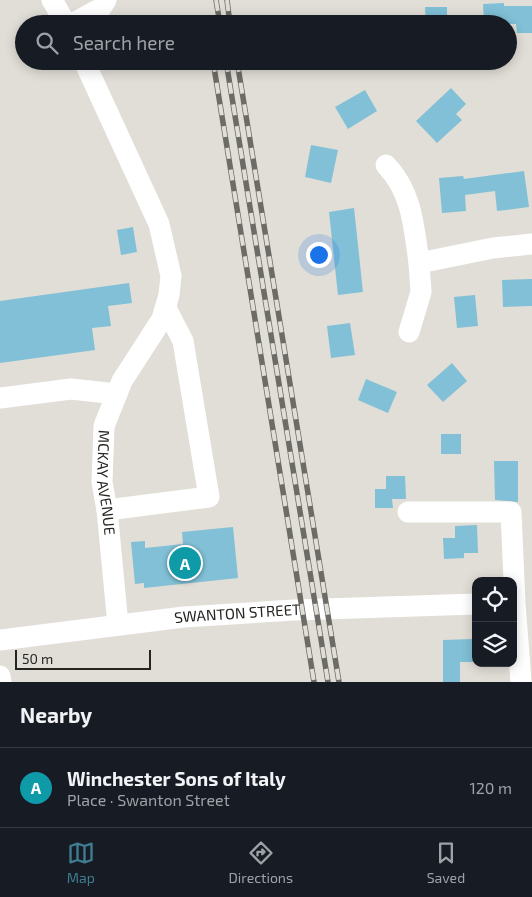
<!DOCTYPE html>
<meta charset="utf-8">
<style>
body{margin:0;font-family:"Exo 2",sans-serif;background:#242831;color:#f1f3f6}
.controls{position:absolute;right:15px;bottom:15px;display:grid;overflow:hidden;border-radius:10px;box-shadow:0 2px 12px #0003}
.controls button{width:45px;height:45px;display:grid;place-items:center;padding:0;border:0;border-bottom:1px solid #363941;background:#171b24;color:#f1f3f6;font:25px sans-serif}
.scale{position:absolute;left:15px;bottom:12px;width:136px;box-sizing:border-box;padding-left:5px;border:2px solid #242421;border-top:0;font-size:14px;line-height:18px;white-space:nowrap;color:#242421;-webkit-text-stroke:4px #e0ded6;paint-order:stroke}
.you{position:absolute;left:318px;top:254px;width:18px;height:18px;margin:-12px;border:4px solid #fff;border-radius:50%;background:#1a73e8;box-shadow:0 0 0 8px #1a73e833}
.badge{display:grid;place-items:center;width:32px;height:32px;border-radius:50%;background:#3f7e92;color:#fff;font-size:16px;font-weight:700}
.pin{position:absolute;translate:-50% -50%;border:2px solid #fff;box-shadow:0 1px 5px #0006}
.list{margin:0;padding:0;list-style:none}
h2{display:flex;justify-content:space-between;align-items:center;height:65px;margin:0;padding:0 20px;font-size:21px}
h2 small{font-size:16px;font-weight:400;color:#9ea1a6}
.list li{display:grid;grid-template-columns:32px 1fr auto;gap:15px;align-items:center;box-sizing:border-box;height:80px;padding:0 20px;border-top:1px solid #363941}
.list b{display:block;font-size:19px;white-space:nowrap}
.list p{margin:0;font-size:16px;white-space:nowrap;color:#9ea1a6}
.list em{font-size:16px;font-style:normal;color:#9ea1a6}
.icon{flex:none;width:28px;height:28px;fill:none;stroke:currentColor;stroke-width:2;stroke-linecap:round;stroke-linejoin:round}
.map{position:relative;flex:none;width:532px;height:682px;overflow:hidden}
.search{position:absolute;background:#171b24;box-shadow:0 2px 12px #0003;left:15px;right:15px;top:15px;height:55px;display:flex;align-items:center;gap:12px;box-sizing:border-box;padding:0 18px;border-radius:28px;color:#9ea1a6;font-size:19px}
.sheet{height:145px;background:#171b24}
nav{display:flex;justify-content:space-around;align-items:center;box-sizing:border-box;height:70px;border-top:1px solid #363941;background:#171b24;font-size:14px;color:#9ea1a6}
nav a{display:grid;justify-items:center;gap:2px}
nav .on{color:#3f7e92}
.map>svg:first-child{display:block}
.building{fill:#81c0d6}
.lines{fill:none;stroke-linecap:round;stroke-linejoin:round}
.minor{stroke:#fff;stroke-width:21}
.rail-casing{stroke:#6c6b66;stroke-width:5.5}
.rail{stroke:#e0ded6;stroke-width:4;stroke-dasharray:11;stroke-linecap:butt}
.labels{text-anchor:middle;stroke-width:4;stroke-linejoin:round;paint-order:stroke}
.street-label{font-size:15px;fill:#242421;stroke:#e0ded6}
</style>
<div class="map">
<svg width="532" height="682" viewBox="0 0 532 682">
<rect width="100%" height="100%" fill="#e0ded6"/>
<path class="building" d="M504,3v3h28v27h-15l-1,-9h-32l-1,-20z
M425,7h22v17h-21z
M451,88l15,16 -10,10 6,6 -25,23 -21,-22z
M365,90l12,21 -29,18 -13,-22z
M311,145l27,5 -7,33 -26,-6z
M524,171l5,36 -32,4 -2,-20 -30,4 1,16 -24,2 -3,-35 24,-2 1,3z
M354,208l9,84 -25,3 -9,-83z
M133,227l4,25 -16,3 -4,-25z
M532,279v27l-29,1 -1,-27z
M129,283l3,20 -24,3 3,20 -19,2 3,22 -95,13v-62z
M475,295l3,31 -21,2 -3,-31z
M350,323l5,32 -24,3 -4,-32z
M452,363l15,18 -24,21 -16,-17z
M366,379l31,13 -9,21 -30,-13z
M441,434h20v20h-20z
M494,461h24v41l-23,-2z
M386,476h19l1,23h-14l1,9h-18v-19h11z
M477,525l1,28h-14v5l-20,1 -1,-21h12v-12z
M233,527l5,51 -94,10v-5l-9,1 -4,-42 14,-1v7l38,-4 -1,-12z
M472,639l1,23h-13v20h-17v-42z"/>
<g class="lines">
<g class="minor">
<path d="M52,0l14,24"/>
<path d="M72,24l29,-16 5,-8"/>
<path id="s1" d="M84,61l75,163 12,52 -2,19 -7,24 -40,62 -18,45 -2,56 5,28 11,115"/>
<path d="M386,165c26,27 28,62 33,98l74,-15 39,-4"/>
<path d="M409,332l12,-40 -2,-29"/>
<path d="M0,398l71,-9 46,5"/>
<path d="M107,510l102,-13 -26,-156 -17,-33"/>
<path d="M408,512h103l4,91 6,79"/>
<path id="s2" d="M0,640l184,-23 110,-7 182,-6"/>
<path d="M0,676l1,6"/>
</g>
<defs>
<path id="rail" d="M216,0l4,24
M227,0l3,24
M213,61l101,621
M226,61l102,621
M237,61l102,621"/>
</defs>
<use href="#rail" class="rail-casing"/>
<use href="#rail" class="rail"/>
</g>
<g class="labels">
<g class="street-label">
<text dy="5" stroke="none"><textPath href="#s1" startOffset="456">MCKAY AVENUE</textPath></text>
<text dy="5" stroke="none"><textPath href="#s2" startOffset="239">SWANTON STREET</textPath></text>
</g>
</g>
</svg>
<div class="controls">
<button><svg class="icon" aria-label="locate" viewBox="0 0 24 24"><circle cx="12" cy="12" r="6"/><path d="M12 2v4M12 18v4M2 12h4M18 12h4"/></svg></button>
<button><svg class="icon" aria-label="layers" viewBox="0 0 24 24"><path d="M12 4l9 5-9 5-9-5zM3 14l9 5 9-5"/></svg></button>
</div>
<div class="scale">50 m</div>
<div class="you"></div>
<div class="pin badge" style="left:185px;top:563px;background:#0f9aa8">A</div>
<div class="search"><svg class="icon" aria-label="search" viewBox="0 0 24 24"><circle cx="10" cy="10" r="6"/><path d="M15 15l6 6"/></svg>Search here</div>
</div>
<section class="sheet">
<h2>Nearby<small></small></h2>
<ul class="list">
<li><span class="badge" style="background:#0f9aa8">A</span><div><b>Winchester Sons of Italy</b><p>Place · Swanton Street</p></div><em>120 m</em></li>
</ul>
</section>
<nav>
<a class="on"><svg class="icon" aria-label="map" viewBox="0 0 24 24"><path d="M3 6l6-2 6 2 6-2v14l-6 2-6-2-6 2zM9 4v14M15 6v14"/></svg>Map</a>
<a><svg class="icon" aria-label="directions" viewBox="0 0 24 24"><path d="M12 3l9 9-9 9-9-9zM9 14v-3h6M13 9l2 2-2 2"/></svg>Directions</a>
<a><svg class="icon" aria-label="saved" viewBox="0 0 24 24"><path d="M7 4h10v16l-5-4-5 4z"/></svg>Saved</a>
</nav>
